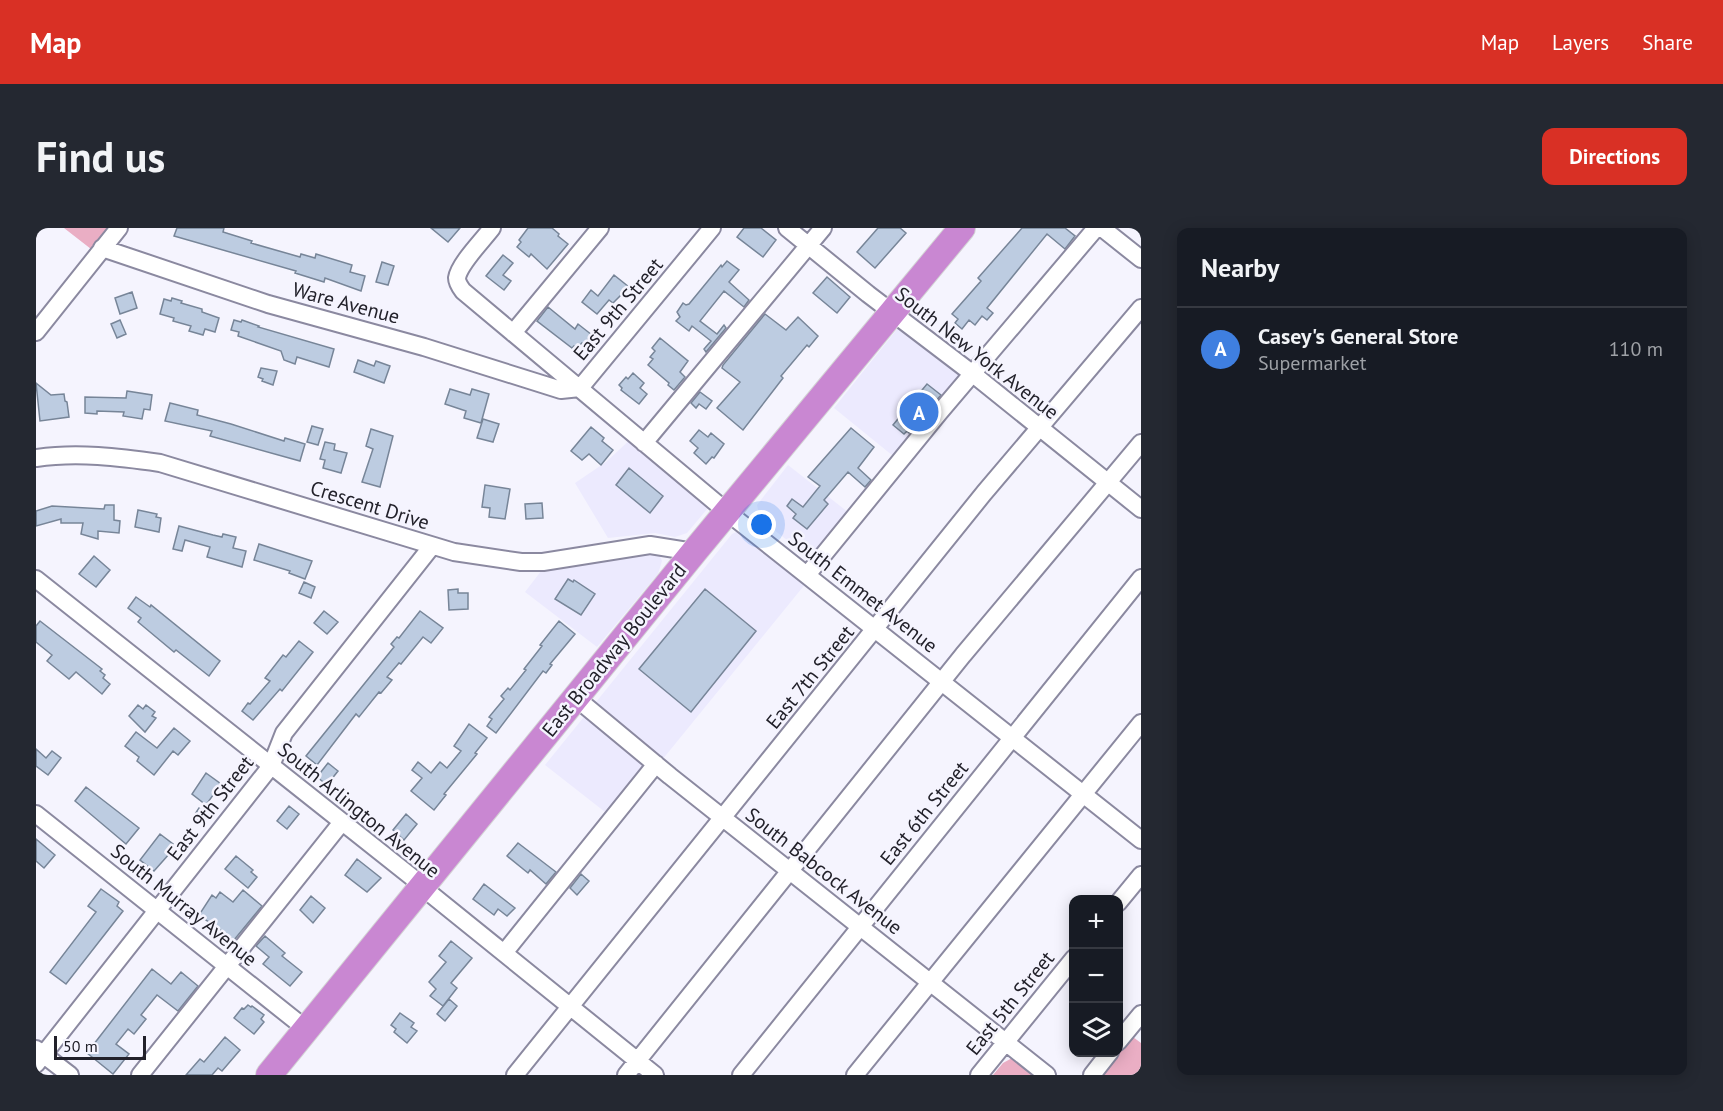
<!DOCTYPE html>
<meta charset="utf-8">
<style>
body{margin:0;font-family:"PT Sans",sans-serif;background:#242831;color:#f1f3f6}
.controls{position:absolute;right:18px;bottom:18px;display:grid;overflow:hidden;border-radius:12px;box-shadow:0 3px 15px #0003}
.controls button{width:54px;height:54px;display:grid;place-items:center;padding:0;border:0;border-bottom:2px solid #363941;background:#171b24;color:#f1f3f6;font:30px sans-serif}
.scale{position:absolute;left:18px;bottom:15px;width:92px;box-sizing:border-box;padding-left:6px;border:3px solid #22212a;border-top:0;font-size:16px;line-height:21px;white-space:nowrap;color:#22212a;-webkit-text-stroke:4px #f5f4fe;paint-order:stroke}
.you{position:absolute;left:726px;top:297px;width:21px;height:21px;margin:-15px;border:4px solid #fff;border-radius:50%;background:#1a73e8;box-shadow:0 0 0 9px #1a73e833}
.badge{display:grid;place-items:center;width:39px;height:39px;border-radius:50%;background:#d93025;color:#fff;font-size:20px;font-weight:700}
.pin{position:absolute;translate:-50% -50%;border:3px solid #fff;box-shadow:0 2px 6px #0006}
.list{margin:0;padding:0;list-style:none}
h2{display:flex;justify-content:space-between;align-items:center;height:78px;margin:0;padding:0 24px;font-size:26px}
h2 small{font-size:20px;font-weight:400;color:#9ea1a6}
.list li{display:grid;grid-template-columns:39px 1fr auto;gap:18px;align-items:center;box-sizing:border-box;height:84px;padding:0 24px;border-top:2px solid #363941}
.list b{display:block;font-size:22px;white-space:nowrap}
.list p{margin:0;font-size:20px;white-space:nowrap;color:#9ea1a6}
.list em{font-size:20px;font-style:normal;color:#9ea1a6}
.icon{flex:none;width:33px;height:33px;fill:none;stroke:currentColor;stroke-width:2;stroke-linecap:round;stroke-linejoin:round}
.map{position:relative;flex:none;width:1105px;height:847px;overflow:hidden;border-radius:12px}
header{display:flex;align-items:center;gap:36px;box-sizing:border-box;height:84px;padding:0 30px;background:#d93025;color:#fff}
header strong{font-size:28px}
nav{display:flex;gap:33px;margin-inline-start:auto;font-size:21px}
.intro{display:flex;align-items:center;justify-content:space-between;box-sizing:border-box;height:144px;padding:0 36px}
h1{margin:0;font-size:42px}
.button{padding:15px 27px;border-radius:12px;background:#d93025;color:#fff;font-size:21px;font-weight:700}
main{display:flex;gap:36px;padding:0 36px}
aside{flex:1;background:#171b24;border-radius:12px;box-shadow:0 3px 15px #0003}
.map>svg:first-child{display:block}
.built{fill:#eceafe}
.green{fill:#eaaec4}
.building{fill:#bdcce1;stroke:#778598;stroke-width:1.5}
.lines{fill:none;stroke-linecap:round;stroke-linejoin:round}
.minor-casing{stroke:#8b89a0;stroke-width:20}
.highway-casing{stroke:#d3d3d4;stroke-width:28}
.minor{stroke:#fff;stroke-width:16}
.highway{stroke:#c987d2;stroke-width:26}
.labels{text-anchor:middle;stroke-width:5;stroke-linejoin:round;paint-order:stroke}
.street-label{font-size:20px;fill:#22212a;stroke:#f5f4fe}
</style>
<header>
<strong>Map</strong>
<nav><a>Map</a><a>Layers</a><a>Share</a></nav>
</header>
<div class="intro"><h1>Find us</h1><a class="button">Directions</a></div>
<main>
<div class="map">
<svg width="1105" height="847" viewBox="0 0 1105 847">
<rect width="100%" height="100%" fill="#f5f4fe"/>
<path class="built" d="M867,97l72,50 -72,89 -69,-56 64,-80z
M598,208l73,61 1,11 -21,25 -12,4 -20,-4 -47,5 -33,-55 31,-21z
M752,237l70,55 -38,46 -56,-44 -5,-8 -2,-9z
M705,302l70,47 -197,242 -69,-54 187,-231z
M622,323l4,10 -4,13 -61,73 -72,-55 20,-26z"/>
<path class="green" d="M28,0h44l-17,21z
M1089,803l16,12v32h-54l20,-22 11,-1 1,-13z
M978,829l29,18h-50l10,-12z"/>
<path class="building" d="M141,0h47l-1,4 29,9 -1,2 49,14 1,-3 14,4 1,-4 36,11 -2,7 15,4 -4,15 -36,-13 -1,4 -29,-9 1,-2 -122,-35z
M395,0h29l-12,14z
M492,0h24l7,6 -1,2 10,8 -21,25 -16,-15 -2,3 -12,-10 4,-5 -2,-2z
M708,0h17l15,12 -13,17 -26,-20z
M842,0h22l6,5 -31,35 -18,-16z
M986,0h43l10,8 -10,13 -18,-15 -60,74 6,5 -6,7 -5,-4 -7,9 -6,-5 -7,9 -7,-6 3,-4 -6,-5 29,-33 -3,-3z
M467,27l10,8 -10,12 8,6 -7,9 -18,-14z
M691,33l12,9 -10,12 20,18 -5,7 -20,-16 -24,30 17,13 7,-9 2,3 -20,24 -2,-3 7,-8 -19,-15 -3,5 -13,-10 4,-4 -3,-5 6,-9 3,2 3,-1 32,-39 1,2z
M346,34l12,4 -6,19 -12,-3z
M578,47l15,12 -16,16 -4,-3 -12,14 -15,-12 9,-12 7,6z
M791,49l23,20 -13,16 -24,-20z
M96,64l5,16 -17,6 -5,-16z
M136,70l10,3 -1,2 21,6v3l17,6 -4,14 -10,-3 -2,6 -14,-4 2,-5 -18,-5 1,-3 -14,-4 4,-15 7,2z
M512,79l27,22 3,-5 14,11 -8,9 -2,-1 -5,5 -3,-2 -2,2 -35,-27z
M729,86l21,16 12,-13 20,19 -9,11 -2,-2 -26,31 2,2 -40,52 -26,-22 23,-26 -18,-14 1,-3z
M84,92l6,14 -9,4 -6,-14z
M198,92l7,2 1,-2 17,6 -1,1 76,22 -5,18 -32,-10 -2,7 -11,-4 -3,-9 -43,-15 1,-4 -8,-2z
M624,110l28,23 -8,11 5,5 -11,13 -6,-5 1,-2 -21,-18 5,-6 -3,-2 5,-6 -3,-3z
M322,132l16,6 2,-5 14,5 -6,17 -30,-11z
M225,140l16,3 -4,14 -11,-4 1,-2 -5,-2z
M597,145l11,10 -4,5 7,6 -8,10 -18,-14 1,-2 -3,-3 7,-8 2,2z
M0,155l15,12 13,-1 1,7 2,1 2,15 -29,4z
M891,156l14,11 -32,38 -2,-2 -3,3 -11,-9z
M414,161l20,6 2,-6 17,5 -8,29 -17,-5 2,-7 -21,-7z
M91,163l25,4 -2,15 -6,-1 -2,10 -19,-3 1,-4 -27,-1v3l-12,-1v-16l41,1z
M664,164l12,9 -6,8 -7,-5 -3,4 -5,-5z
M134,175l28,7 -1,5 34,9 53,17 1,-3 20,6 -5,17 -90,-25 2,-5 -47,-10z
M447,191l16,5 -6,18 -16,-4z
M276,198l11,3 -5,16 -11,-3z
M555,199l13,11 -2,3 11,9 -12,15 -12,-11 -7,6 -11,-9z
M815,200l23,19 -16,21 13,12 -6,7 -17,-15 -24,28 4,4 -21,25 -14,-11 3,-4 -9,-8 5,-7 11,8 17,-21 -12,-9z
M335,201l22,7 -13,51 -18,-5 11,-33 -7,-3z
M663,202l9,7 3,-4 13,11 -10,14 -2,-1 -6,7 -12,-11 4,-5 -8,-7z
M289,214l10,2 -1,6 13,3 -6,20 -18,-5 2,-8 -5,-1z
M593,240l34,28 -13,17 -34,-28z
M449,257l25,4 -5,30 -16,-2 1,-9 -8,-1z
M506,275l1,15 -17,1 -1,-15z
M69,277h9v15l6,1 -1,12 -21,-2v8l-17,-5 2,-11h-22v-4l-25,7v-15l16,-5 52,3z
M102,282l19,4 -1,3 5,1 -2,14 -24,-5z
M143,298l34,9 9,2 1,-3 13,3 -3,11 13,3 -4,16 -35,-10 3,-10 -25,-7 -3,11 -9,-2z
M223,316l53,17 -7,18 -16,-6 1,-2 -36,-11z
M58,328l16,14 -14,17 -17,-13z
M532,351l5,3 1,-2 21,14 -14,21 -26,-16z
M268,354l11,5 -4,11 -12,-5z
M422,361v4h10v16l-19,1 -1,-20z
M669,361l51,42 -65,81 -52,-43z
M100,369l14,10 1,-2 69,56 -11,15 -33,-26 -2,2 -36,-30 3,-4 -13,-10z
M288,383l14,11 -11,12 -13,-11z
M384,383l23,17 -12,15 -8,-6 -22,27 -2,-1 -12,14 5,3 -11,13 -2,-1 -20,25 -3,-3 -39,51 -11,-9 88,-109 -3,-3 6,-7 2,1z
M4,393l62,48 -2,2 5,4 -2,3 7,6 -8,10 -26,-22 -7,7 -22,-18 5,-6 -16,-13v-16z
M523,393l16,13 -25,30 2,1 -6,8 -3,-2 -47,62 -9,-7 5,-7 -3,-2 15,-18 -3,-3 7,-8 2,2 16,-20 -2,-1 18,-23 -2,-1z
M263,413l14,11 -31,39 -2,-2 -27,31 -11,-9 6,-8 2,1 20,-23 -5,-3 18,-23 3,2z
M102,477l5,4 3,-4 9,7 -3,4 4,2 -11,14 -16,-16z
M433,496l18,14 -12,15 2,1 -33,40 2,1 -12,15 -23,-19 11,-13 -10,-8 6,-8 13,11 9,-11 7,6 14,-17 -7,-5z
M138,500l16,13 -12,14 -5,-4 -19,24 -17,-14 2,-4 -14,-11 11,-14 21,16z
M0,521l10,9 6,-7 9,7 -13,17 -12,-9z
M292,535l10,8 -11,14 -10,-8z
M170,545l15,11 -15,21 -14,-11z
M50,559l53,41 -13,16 -51,-43z
M253,578l10,8 -12,15 -10,-8z
M163,580l10,7 -6,9 -10,-7z
M370,586l11,10 -13,16 -11,-10z
M124,606l13,10 -5,7 2,2 -16,18 -14,-11z
M0,611l19,16 -11,13 -8,-7z
M482,615l38,29 -10,12 -16,-14 -2,3 -21,-17z
M200,628l17,14 -2,2 6,5 -9,11 -23,-19z
M321,631l24,19 -14,14 -22,-17z
M545,646l8,7 -12,14 -7,-7z
M448,656l31,24 -8,8 -9,-7 -4,6 -21,-16z
M65,661l18,13 -2,4 6,5 -57,73 -16,-12 46,-60 -8,-6z
M207,662l19,16 -28,34 -35,-25 13,-20 4,3 4,-6 13,10z
M275,668l14,12 -12,15 -13,-13z
M229,708l20,17 -3,3 20,16 -12,14 -27,-22 6,-7 -13,-11z
M415,713l21,17 -21,25 6,5 -14,18 -13,-10 6,-7 -7,-7 17,-20 -7,-6z
M116,741l19,15 10,-12 17,14 -20,25 -21,-16 -16,20 5,4 -12,15 -6,-5 -12,15 13,10 -16,20 -26,-21z
M413,771l8,7 -12,15 -8,-7z
M212,777l3,2 1,-1 12,9 -3,4 3,3 -10,12 -20,-16 8,-10 2,1z
M364,785l14,10 -3,4 6,4 -10,12 -13,-11 2,-3 -5,-4z
M189,809l15,13 -18,21 -4,-3 -6,7h-26l14,-16 4,3z"/>
<g class="lines">
<defs>
<path id="minor" d="M456,0c-9,12 -33,36 -35,50 0,5 3,9 6,13l264,221 414,328
M751,0l81,66 105,80 168,135
M1066,0l39,31
M66,20l166,56 156,43 137,43 19,-2 132,-160
M0,104l83,-104
M477,105l87,-105
M608,215l179,-215
M0,230c41,-6 83,-1 124,5l294,89 67,10h22l107,-17 44,7
M771,347l132,-162 157,-185
M0,351l377,299 19,17 223,180
M540,470l94,78 377,299
M0,586l270,215
M1082,675l23,-28
M468,725l152,-189
M1082,814l23,-28
M0,821l34,26
M0,836l235,-298 13,-33 148,-187
M104,847l202,-253
M479,847l469,-582 157,-185
M590,847l337,-420 178,-212
M705,847l400,-497
M819,847l286,-352
M943,847l95,-117
M1056,847l18,-23"/>
<path id="highway" d="M233,847l425,-523 268,-324"/>
</defs>
<use href="#minor" class="minor-casing"/>
<use href="#highway" class="highway-casing"/>
<use href="#minor" class="minor"/>
<use href="#highway" class="highway"/>
</g>
<g class="labels">
<g class="street-label">
<text transform="translate(310 75) rotate(15)" y="7">Ware Avenue</text>
<text transform="translate(582 81) rotate(-50)" y="7">East 9th Street</text>
<text transform="translate(941 125) rotate(38)" y="7">South New York Avenue</text>
<text transform="translate(334 277) rotate(17)" y="7">Crescent Drive</text>
<text transform="translate(827 364) rotate(38)" y="7">South Emmet Avenue</text>
<text transform="translate(578 422) rotate(-51)" y="7">East Broadway Boulevard</text>
<text transform="translate(774 449) rotate(-51)" y="7">East 7th Street</text>
<text transform="translate(174 580) rotate(-52)" y="7">East 9th Street</text>
<text transform="translate(323 582) rotate(39)" y="7">South Arlington Avenue</text>
<text transform="translate(888 585) rotate(-51)" y="7">East 6th Street</text>
<text transform="translate(788 643) rotate(38)" y="7">South Babcock Avenue</text>
<text transform="translate(148 677) rotate(39)" y="7">South Murray Avenue</text>
<text transform="translate(974 775) rotate(-51)" y="7">East 5th Street</text>
</g>
</g>
</svg>
<div class="controls">
<button>+</button>
<button>−</button>
<button><svg class="icon" aria-label="layers" viewBox="0 0 24 24"><path d="M12 4l9 5-9 5-9-5zM3 14l9 5 9-5"/></svg></button>
</div>
<div class="scale">50 m</div>
<div class="you"></div>
<div class="pin badge" style="left:883px;top:184px;background:#3f7fe0">A</div>
</div>
<aside>
<h2>Nearby<small></small></h2>
<ul class="list">
<li><span class="badge" style="background:#3f7fe0">A</span><div><b>Casey's General Store</b><p>Supermarket</p></div><em>110 m</em></li>
</ul>
</aside>
</main>
